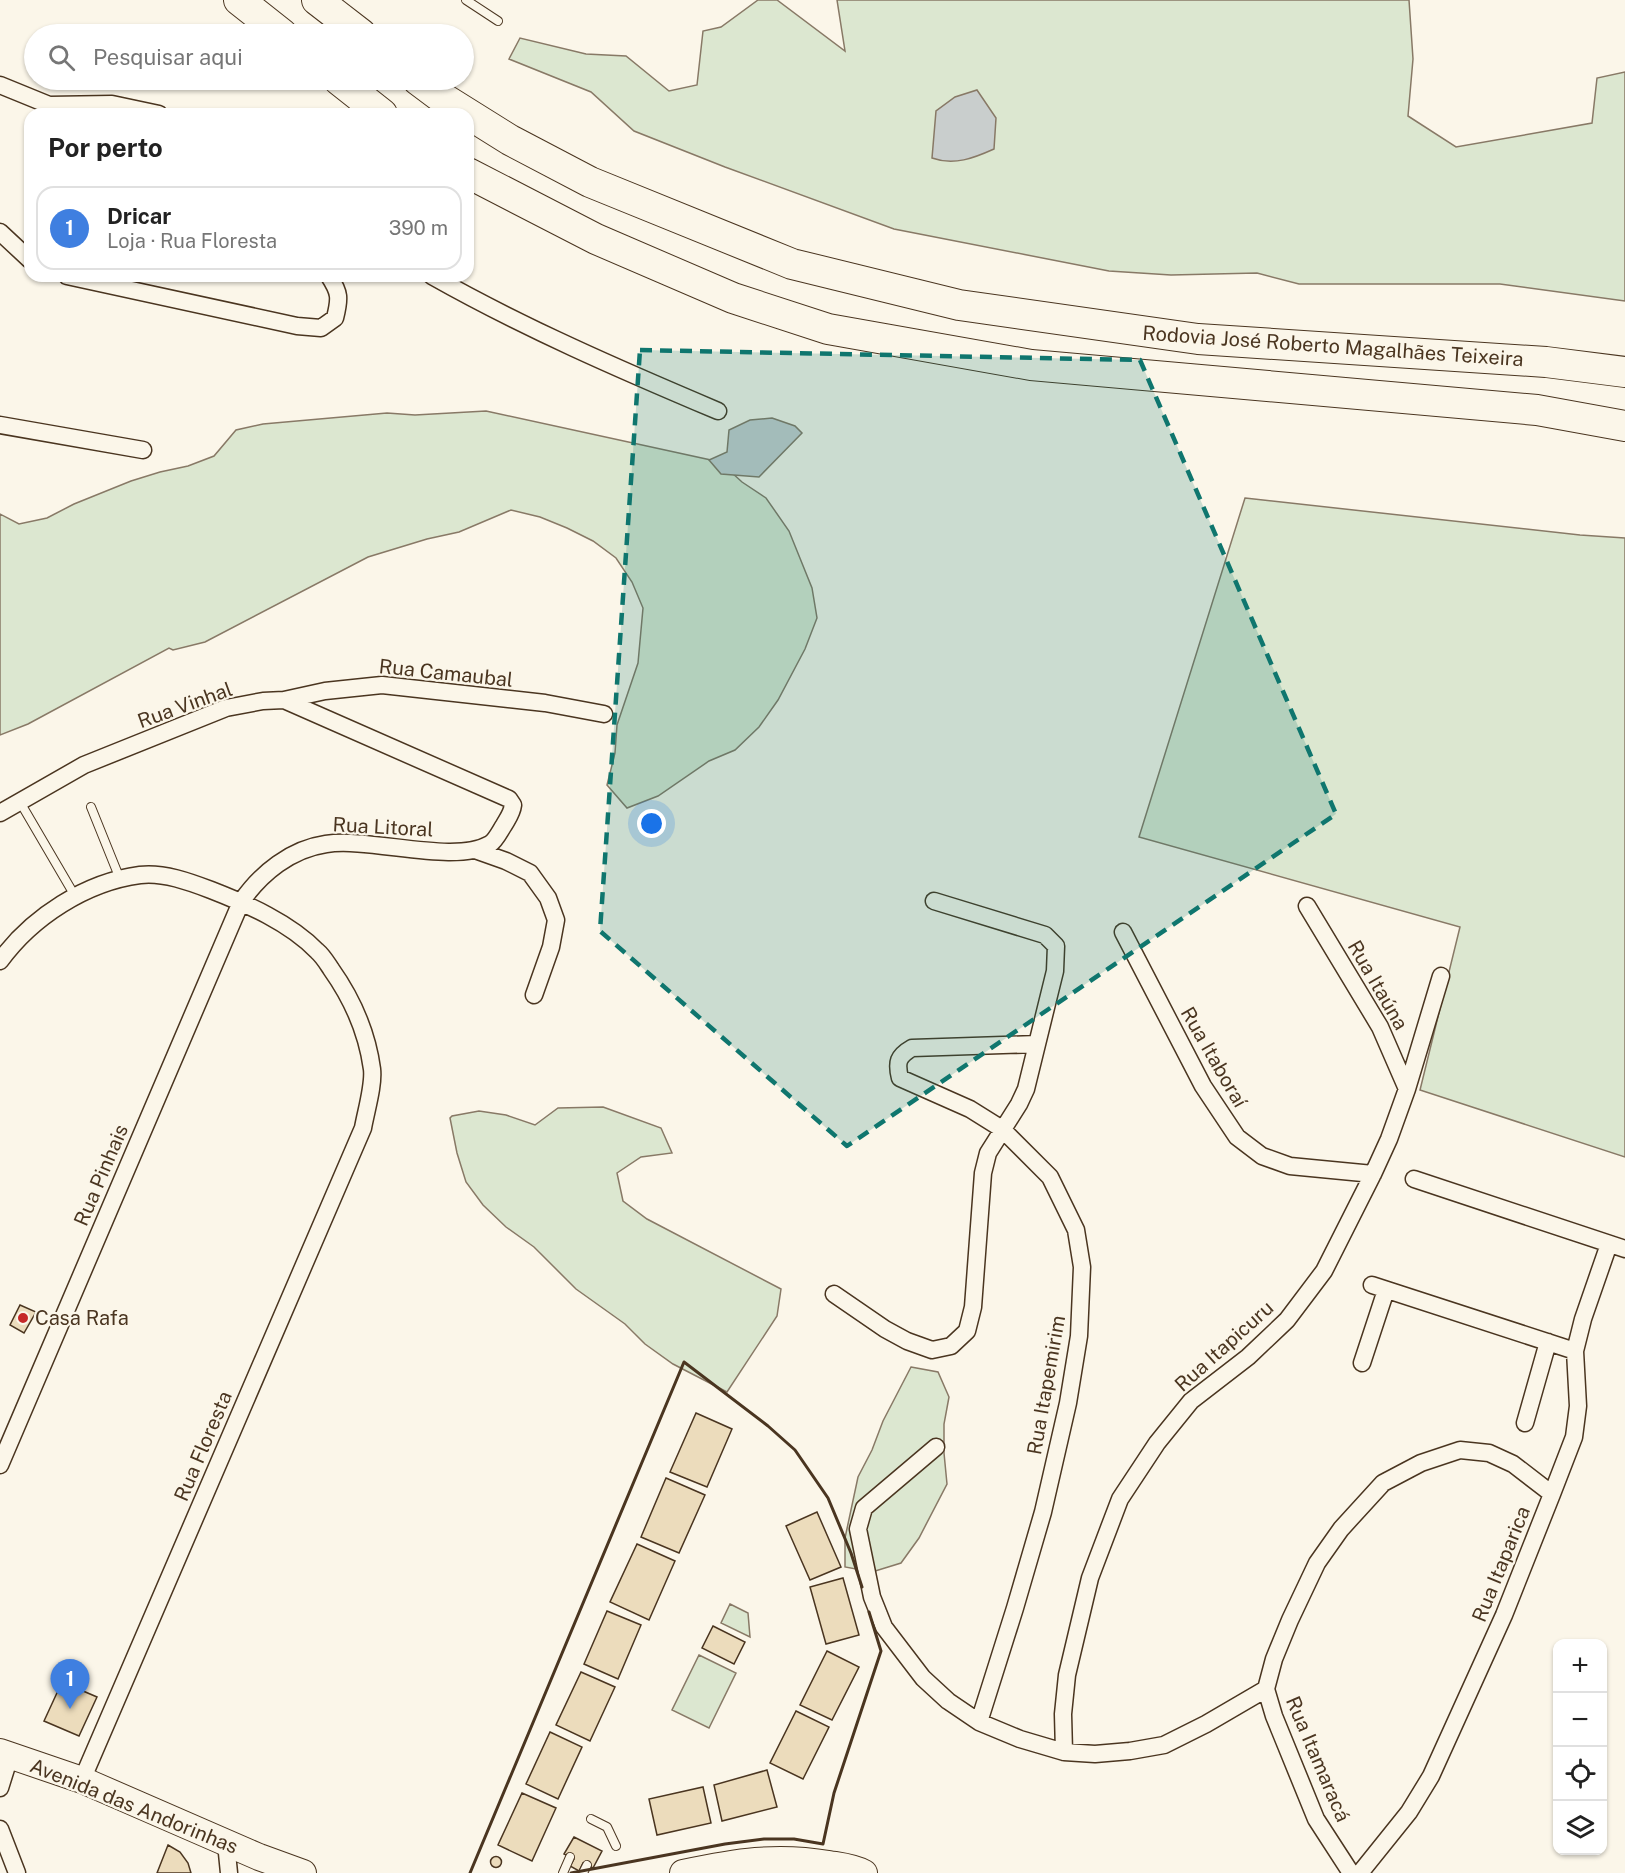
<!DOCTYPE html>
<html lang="pt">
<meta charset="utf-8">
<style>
body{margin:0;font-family:"Public Sans",sans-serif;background:#f6f6f6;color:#222}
.controls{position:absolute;right:18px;bottom:18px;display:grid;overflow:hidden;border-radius:12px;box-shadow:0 2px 4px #0004}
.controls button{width:54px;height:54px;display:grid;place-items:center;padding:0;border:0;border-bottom:2px solid #e0e0e0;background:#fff;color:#222;font:30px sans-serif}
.you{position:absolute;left:652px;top:824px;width:21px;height:21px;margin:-15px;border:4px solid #fff;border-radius:50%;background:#1a73e8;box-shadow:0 0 0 9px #1a73e833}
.badge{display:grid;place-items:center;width:39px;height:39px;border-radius:50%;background:#c62828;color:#fff;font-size:20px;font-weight:700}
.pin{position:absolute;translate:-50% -50px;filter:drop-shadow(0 2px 3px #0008)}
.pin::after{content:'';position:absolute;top:32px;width:21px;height:18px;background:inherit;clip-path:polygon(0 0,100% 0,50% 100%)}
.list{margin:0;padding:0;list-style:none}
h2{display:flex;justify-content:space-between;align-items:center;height:78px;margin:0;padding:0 24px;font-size:26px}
h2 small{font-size:20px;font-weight:400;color:#767676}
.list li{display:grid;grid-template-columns:39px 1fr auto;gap:18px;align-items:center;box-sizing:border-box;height:84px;margin:0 12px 12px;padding:0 12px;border:2px solid #e0e0e0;border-radius:18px}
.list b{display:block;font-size:22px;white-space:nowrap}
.list p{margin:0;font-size:20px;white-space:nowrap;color:#767676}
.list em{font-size:20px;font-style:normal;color:#767676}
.icon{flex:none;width:33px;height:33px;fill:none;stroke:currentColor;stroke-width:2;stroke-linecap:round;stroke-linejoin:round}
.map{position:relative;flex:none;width:1625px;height:1873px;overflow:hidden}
.search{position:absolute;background:#fff;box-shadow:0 2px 4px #0004;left:24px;top:24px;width:450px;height:66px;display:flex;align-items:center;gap:15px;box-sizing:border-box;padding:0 21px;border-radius:33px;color:#767676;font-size:22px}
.panel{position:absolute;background:#fff;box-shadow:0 2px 4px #0004;left:24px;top:108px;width:450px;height:174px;border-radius:18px}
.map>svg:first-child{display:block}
.green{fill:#dce7d0;stroke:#887966;stroke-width:1.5}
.water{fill:#c9cecd;stroke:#887966;stroke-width:1.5}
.building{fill:#ecdcbc;stroke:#4a3520;stroke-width:1.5}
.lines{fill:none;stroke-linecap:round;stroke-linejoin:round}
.lane-casing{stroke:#4a3520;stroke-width:10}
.street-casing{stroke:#4a3520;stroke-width:19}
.primary-casing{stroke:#4a3520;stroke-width:28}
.highway-casing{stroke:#4a3520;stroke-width:32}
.lane{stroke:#fbf6e9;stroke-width:8}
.street{stroke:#fbf6e9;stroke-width:16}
.primary{stroke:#fbf6e9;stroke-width:26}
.highway{stroke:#fbf6e9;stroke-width:30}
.wall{stroke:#4a3520;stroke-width:3}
.marked{fill:#0f766e;fill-opacity:0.2;stroke:#0f766e;stroke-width:4.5;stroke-dasharray:12 8;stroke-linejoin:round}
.poi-dot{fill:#c62828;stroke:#fbf6e9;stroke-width:2}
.labels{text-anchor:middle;stroke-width:4.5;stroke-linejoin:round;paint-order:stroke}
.street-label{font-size:20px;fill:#4a3520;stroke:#fbf6e9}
.poi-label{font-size:20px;fill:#4a3520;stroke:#fbf6e9;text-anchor:start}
</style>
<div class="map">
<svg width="1625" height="1873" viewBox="0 0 1625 1873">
<rect width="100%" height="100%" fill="#fbf6e9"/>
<path class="green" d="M758,0h19l68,51 -8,-51h572l4,59 -5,57 48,31 136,-24 5,-45 28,-6v229l-125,-17h-201l-42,-11 -86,2 -62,-4 -215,-42 -169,-62 -91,-36 -43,-39 -82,-33 11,-21 66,16 40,2 43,35 28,-6 6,-54 18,-4z
M486,411l234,51 22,20 24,16 23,33 23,57 5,30 -12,31 -27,51 -19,27 -24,23 -26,11 -51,35 -31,12 -20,-23 8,-32 2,-28 21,-62 5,-55 -11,-26 -16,-24 -23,-17 -26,-13 -27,-11 -29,-7 -52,22 -32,7 -59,18 -163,85 -32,8 -4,-2 -141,76 -28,11v-221l19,10 28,-6 27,-14 57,-23 29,-9 28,-6 26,-10 22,-26 27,-6 124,-11 28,2z
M1245,498l335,37 45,3v619l-205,-67 40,-163 -321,-90z
M603,1107l58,21 11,25 -31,4 -24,16 6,28 24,18 134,70 -4,27 -50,76 -54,-28 -28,-20 -20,-20 -49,-35 -42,-42 -28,-20 -23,-22 -17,-23 -9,-29 -7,-35 2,-2 27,-5 27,4 29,10 23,-17z
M911,1367l27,5 11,25 -5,27v29l3,31 -28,54 -18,25 -29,9 -27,-5v-29l13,-61 14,-27 11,-29z
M730,1604l18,9 2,24 -29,-14z
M699,1655l37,18 -27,55 -37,-18z"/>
<path class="water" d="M977,90l19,28 -2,31c-20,9 -40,17 -62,9l4,-47 19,-14z
M772,418l23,8 7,7 -43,44 -38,-3 -12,-14 18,-8 2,-22 21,-10z"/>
<path class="building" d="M20,1305l16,7 -12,21 -14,-8z
M696,1413l36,16 -25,58 -37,-15z
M666,1478l39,17 -26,58 -38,-16z
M817,1512l24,55 -31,13 -24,-54z
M637,1544l38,17 -26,59 -39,-18z
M843,1578l16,57 -33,9 -16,-57z
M607,1611l34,14 -23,54 -34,-15z
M713,1626l32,16 -11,22 -32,-16z
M827,1651l32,16 -27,53 -32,-15z
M581,1672l34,15 -25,54 -34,-16z
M62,1682l35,15 -18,39 -35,-15z
M796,1711l33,16 -26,52 -33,-16z
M550,1732l32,15 -24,52 -32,-15z
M767,1770l10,37 -55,14 -8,-36z
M703,1787l8,36 -54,12 -8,-36z
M522,1793l34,15 -24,53 -34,-16z
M574,1837l28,14 -9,17 -10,-5 -4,8 -9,-5 4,-7 -10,-5z
M168,1845l12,7 8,11 3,10h-34z
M490.5 1862a5.5 5.5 0 1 1 11 0a5.5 5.5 0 1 1-11 0Z"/>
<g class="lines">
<defs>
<path id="lane" d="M466,0l32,21
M20,802l55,94
M91,807l29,72
M591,1819l16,8 9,19
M563,1873l7,-16
M583,1873l4,-8"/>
<path id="street" d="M0,85l49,20 63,-1 47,10
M0,232l30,28
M67,276l230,50 24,2 14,-10c5,-20 5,-25 -6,-42
M432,276c92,52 189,94 286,135
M0,425l143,25
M284,700l41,-9 57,-6 163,18 59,11
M0,813l84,-48 142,-57 37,-7 21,-1 225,99 4,6c-1,8 -5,13 -9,20 -4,6 -8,15 -14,19 -36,21 -119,-7 -164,0 -35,5 -65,29 -85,58l-241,563
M475,850l31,11 24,12 18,25 8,22 -5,27 -17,48
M1307,906l73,121 27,62
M1123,932l80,154 34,51 25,19 28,10 83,8
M0,961c32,-44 86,-79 140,-86 23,-3 50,7 71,15 36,14 79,33 106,61 6,5 10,12 14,18 22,31 36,63 41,100 2,16 -6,42 -9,59l-281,652
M1414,1179l211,70
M1372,1285l203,66
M834,1294l51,35 22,12 25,9 19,-4 16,-15 6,-24 10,-134 5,-20 31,-49 7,-15 29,-118 1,-25 -11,-11 -111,-34
M1362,1363l24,-73
M1525,1423l23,-81
M936,1447l-72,61 -6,21 14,68 12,30 39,51 25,23 31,21 41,17 44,13 31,2 35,-3 34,-6 42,-21 60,-35
M979,1722l36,-114 28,-96 25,-109 11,-67 3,-69 -6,-37 -26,-53 -48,-48 -32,-20 -70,-31c-4,-16 -2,-22 12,-30l125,-4
M1064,1752l-1,-38 4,-39 23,-97 30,-79 37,-56 34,-42 57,-44 39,-37 37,-49 49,-97 16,-35 18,-50 34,-113
M0,1788l10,-32
M0,1829l17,44
M226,1843l3,30
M1351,1873l-35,-54 -42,-103 -8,-27 8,-30 16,-39 27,-57 24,-34 42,-46 38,-20 39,-13 29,3 24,11 39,30
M1360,1873l49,-61 22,-36 73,-161 48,-121 22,-57 4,-31 -3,-55 8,-32 26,-75"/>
<path id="primary" d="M0,1752l82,28 177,77 44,16
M683,1873c53,-11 92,-18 146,-9 12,2 24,3 35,9"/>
<path id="highway" d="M239,0l43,34
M317,0l44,34
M339,80l43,34
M418,80l20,15 72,45 80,42 202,82 167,41 239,34 348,23 79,10
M468,173l128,66 137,59 95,31 203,36 506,45 88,16"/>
</defs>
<use href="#lane" class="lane-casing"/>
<use href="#street" class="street-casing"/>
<use href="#primary" class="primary-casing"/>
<use href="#highway" class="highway-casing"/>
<use href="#lane" class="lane"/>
<use href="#street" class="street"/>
<use href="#primary" class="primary"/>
<use href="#highway" class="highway"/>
<path class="wall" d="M470,1873l214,-511 84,64 27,24 33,48 23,55 11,34
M571,1873l154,-29 39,-5h30l29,5 11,-51 47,-142 -12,-39"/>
</g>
<path class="marked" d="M640,350l500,10 196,454 -489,332 -247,-215z"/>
<circle class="poi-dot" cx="23" cy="1318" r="6"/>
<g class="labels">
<g class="street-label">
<text transform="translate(1333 346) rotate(4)" y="7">Rodovia José Roberto Magalhães Teixeira</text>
<text transform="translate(446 673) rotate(6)" y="7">Rua Camaubal</text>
<text transform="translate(185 705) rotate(-20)" y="7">Rua Vinhal</text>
<text transform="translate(383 827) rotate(3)" y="7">Rua Litoral</text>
<text transform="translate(1378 985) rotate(60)" y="7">Rua Itaúna</text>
<text transform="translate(1214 1057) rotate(60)" y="7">Rua Itaboraí</text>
<text transform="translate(101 1175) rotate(-67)" y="7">Rua Pinhais</text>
<text transform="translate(1224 1346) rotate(-42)" y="7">Rua Itapicuru</text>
<text transform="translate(1046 1385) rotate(-80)" y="7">Rua Itapemirim</text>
<text transform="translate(203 1446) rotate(-67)" y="7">Rua Floresta</text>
<text transform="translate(1501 1564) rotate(-68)" y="7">Rua Itaparica</text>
<text transform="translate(1318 1759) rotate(67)" y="7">Rua Itamaracá</text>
<text transform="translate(134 1806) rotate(22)" y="7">Avenida das Andorinhas</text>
</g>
<g class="poi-label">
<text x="35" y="1325">Casa Rafa</text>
</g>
</g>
</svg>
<div class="controls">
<button>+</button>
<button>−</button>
<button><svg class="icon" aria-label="locate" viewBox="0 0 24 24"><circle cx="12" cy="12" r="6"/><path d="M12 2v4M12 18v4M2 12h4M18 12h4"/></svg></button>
<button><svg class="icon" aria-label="layers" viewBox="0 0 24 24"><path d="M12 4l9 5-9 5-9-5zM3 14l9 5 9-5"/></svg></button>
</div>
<div class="you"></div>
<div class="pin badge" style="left:70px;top:1709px;background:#3f7fe0">1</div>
<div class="search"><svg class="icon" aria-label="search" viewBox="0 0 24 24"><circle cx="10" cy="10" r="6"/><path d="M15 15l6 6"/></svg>Pesquisar aqui</div>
<section class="panel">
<h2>Por perto<small></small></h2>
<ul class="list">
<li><span class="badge" style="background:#3f7fe0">1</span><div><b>Dricar</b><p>Loja · Rua Floresta</p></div><em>390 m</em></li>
</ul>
</section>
</div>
